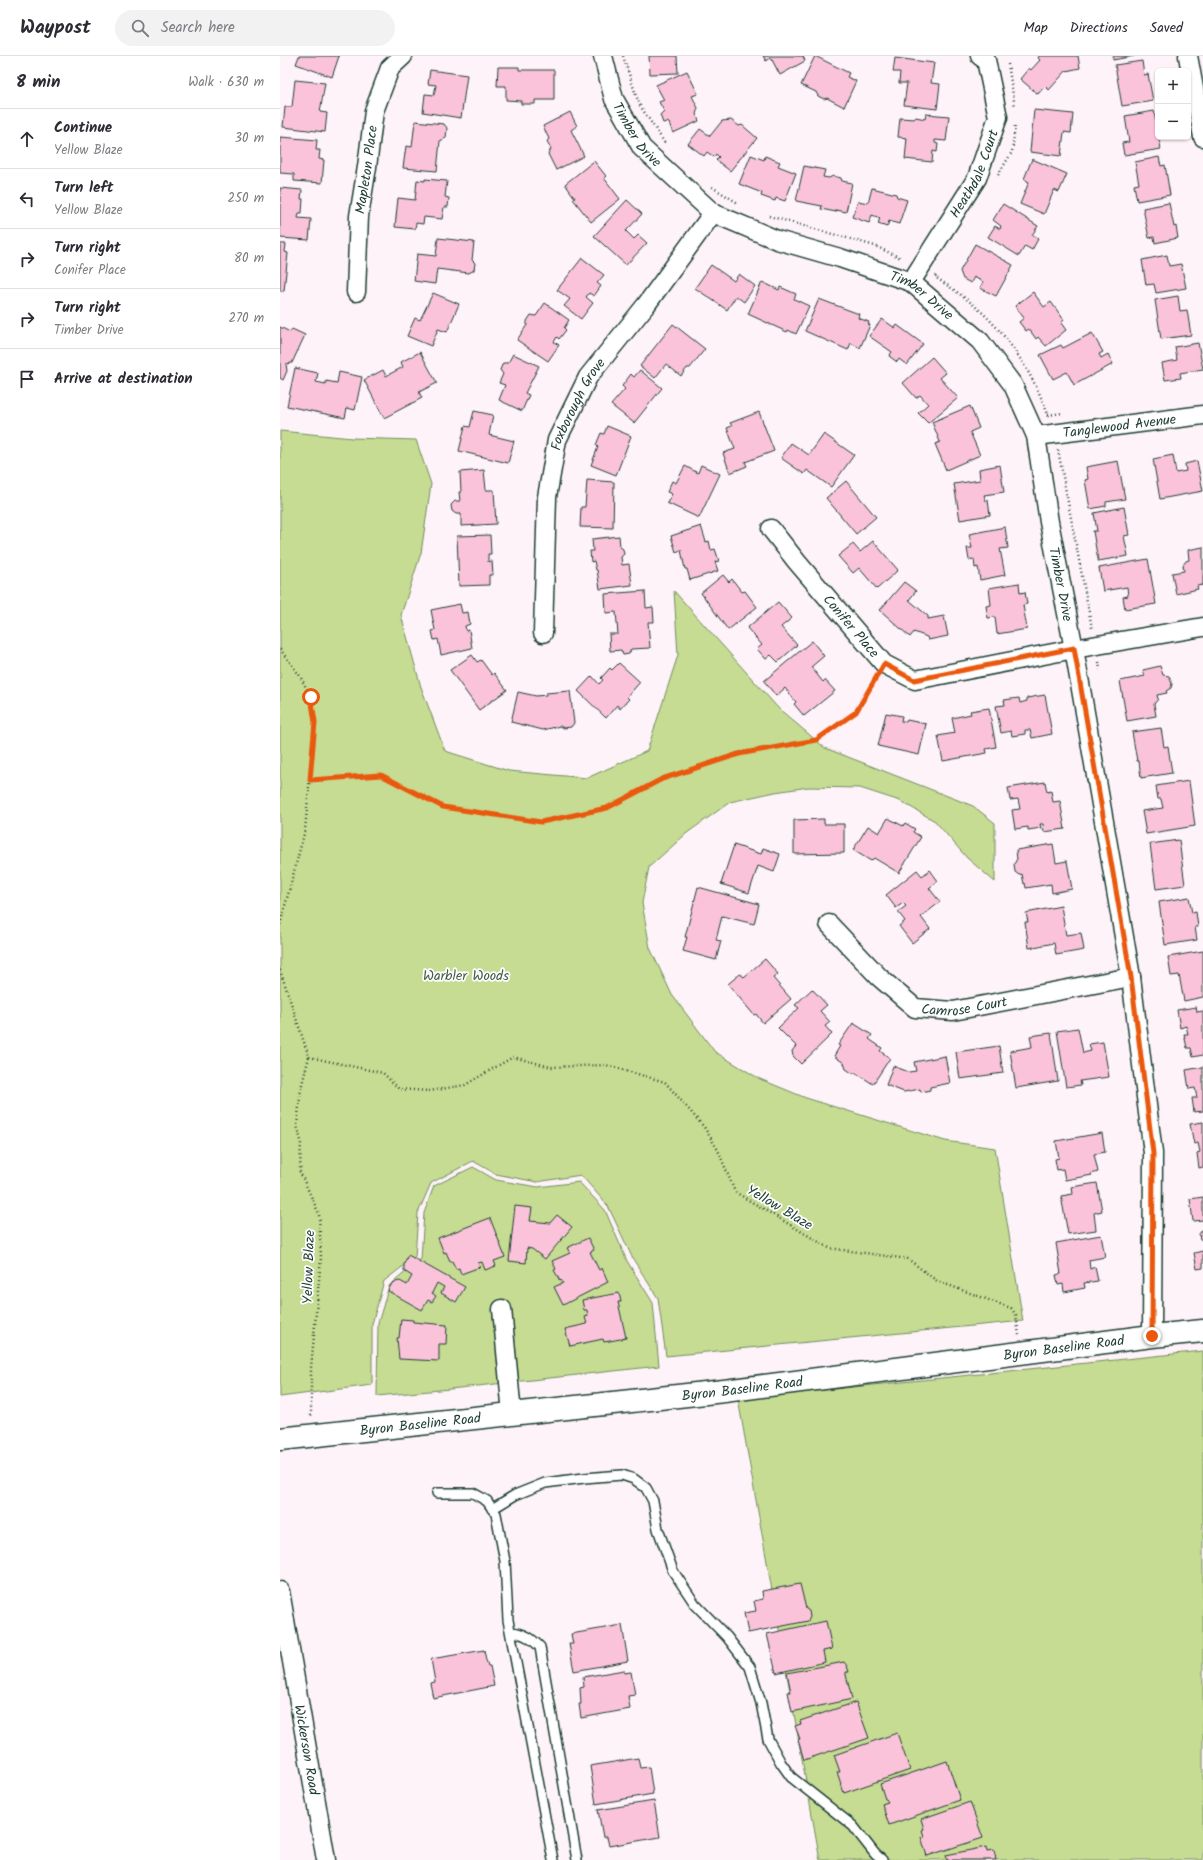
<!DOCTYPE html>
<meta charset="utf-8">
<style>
body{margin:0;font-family:Kalam,sans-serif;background:#f2f2f3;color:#2b2b33}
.controls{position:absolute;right:12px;top:12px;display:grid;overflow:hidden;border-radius:6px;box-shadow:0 1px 3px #0004}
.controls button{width:36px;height:36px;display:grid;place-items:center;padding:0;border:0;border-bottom:1px solid #e1e1e2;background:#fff;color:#2b2b33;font:20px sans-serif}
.stop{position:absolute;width:12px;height:12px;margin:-9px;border:3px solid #ea580c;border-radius:50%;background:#fff}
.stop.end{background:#ea580c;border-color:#fff;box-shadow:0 1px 4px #0008}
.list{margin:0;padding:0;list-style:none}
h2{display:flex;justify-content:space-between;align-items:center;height:52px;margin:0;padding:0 16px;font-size:17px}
h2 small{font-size:13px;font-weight:400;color:#7c7c81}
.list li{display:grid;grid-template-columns:26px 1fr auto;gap:12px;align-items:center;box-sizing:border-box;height:60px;padding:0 16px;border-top:1px solid #e1e1e2}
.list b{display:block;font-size:15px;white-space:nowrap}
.list p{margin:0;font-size:13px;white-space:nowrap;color:#7c7c81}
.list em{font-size:13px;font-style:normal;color:#7c7c81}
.icon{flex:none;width:22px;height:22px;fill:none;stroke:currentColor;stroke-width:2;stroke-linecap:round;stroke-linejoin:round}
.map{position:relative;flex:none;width:923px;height:1804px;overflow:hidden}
header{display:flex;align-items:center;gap:24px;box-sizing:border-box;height:56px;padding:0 20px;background:#fff;border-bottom:1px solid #e1e1e2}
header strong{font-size:19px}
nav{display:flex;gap:22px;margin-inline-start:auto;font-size:14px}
.search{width:280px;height:36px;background:#f2f2f3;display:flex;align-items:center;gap:10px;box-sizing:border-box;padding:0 14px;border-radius:22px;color:#7c7c81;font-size:15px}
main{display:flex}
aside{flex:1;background:#fff}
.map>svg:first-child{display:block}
.green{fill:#c6dc92;stroke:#728c63}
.building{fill:#fbc3da;stroke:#1f3d34}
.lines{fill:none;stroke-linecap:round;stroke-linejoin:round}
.service-casing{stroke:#1f3d34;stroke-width:12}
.minor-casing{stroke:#1f3d34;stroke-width:21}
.secondary-casing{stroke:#1f3d34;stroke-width:25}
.path{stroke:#1f3d34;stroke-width:2.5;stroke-dasharray:1 3;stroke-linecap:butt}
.service{stroke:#fff;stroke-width:9}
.minor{stroke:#fff;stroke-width:18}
.secondary{stroke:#fff;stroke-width:22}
.route{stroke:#ea580c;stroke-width:5}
.labels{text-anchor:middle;stroke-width:3.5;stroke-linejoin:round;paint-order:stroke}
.street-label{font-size:14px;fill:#1f3d34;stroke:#fff}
.park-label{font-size:14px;fill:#405d47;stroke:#fff}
</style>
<header>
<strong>Waypost</strong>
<div class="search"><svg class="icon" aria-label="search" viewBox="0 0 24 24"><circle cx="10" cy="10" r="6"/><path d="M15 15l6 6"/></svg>Search here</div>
<nav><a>Map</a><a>Directions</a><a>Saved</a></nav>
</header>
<main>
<aside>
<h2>8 min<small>Walk · 630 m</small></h2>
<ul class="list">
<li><svg class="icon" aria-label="ahead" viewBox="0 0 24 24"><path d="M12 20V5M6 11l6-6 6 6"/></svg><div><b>Continue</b><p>Yellow Blaze</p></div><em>30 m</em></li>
<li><svg class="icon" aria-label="left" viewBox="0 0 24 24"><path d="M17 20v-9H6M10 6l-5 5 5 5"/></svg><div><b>Turn left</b><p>Yellow Blaze</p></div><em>250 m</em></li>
<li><svg class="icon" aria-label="right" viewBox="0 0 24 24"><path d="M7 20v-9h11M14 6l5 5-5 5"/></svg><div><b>Turn right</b><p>Conifer Place</p></div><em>80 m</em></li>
<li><svg class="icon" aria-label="right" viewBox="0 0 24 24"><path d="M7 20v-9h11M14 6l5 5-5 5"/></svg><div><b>Turn right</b><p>Timber Drive</p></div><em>270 m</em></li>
<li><svg class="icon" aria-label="arrive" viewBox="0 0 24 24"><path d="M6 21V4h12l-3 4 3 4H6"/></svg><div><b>Arrive at destination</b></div></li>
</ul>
</aside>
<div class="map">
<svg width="923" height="1804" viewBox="0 0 923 1804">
<rect width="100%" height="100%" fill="#fef3f8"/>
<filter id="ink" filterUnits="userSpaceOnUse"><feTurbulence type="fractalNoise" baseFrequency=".025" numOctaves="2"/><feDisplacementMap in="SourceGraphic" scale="8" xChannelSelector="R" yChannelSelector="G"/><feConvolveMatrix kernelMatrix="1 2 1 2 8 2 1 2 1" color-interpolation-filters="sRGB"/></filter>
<g filter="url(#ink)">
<path class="green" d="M0,375l72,7 64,2 15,44 -10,69 -20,62 20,72 24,64 64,20 78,7 60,-27 31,-96 -4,-64 104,117 47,40 148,58 22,17v59l-28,-24 -32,-37 -35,-20 -40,-13 -51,-1 -34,5 -45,10 -43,31 -38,34 -7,36 8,45 22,47 43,57 45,27 46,19 139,43 50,7 28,173 -357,35 -8,-58 -25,-39 -25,-53 -27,-31 -44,7 -41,-8 -23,-13 -42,22 -13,30 -3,44 -31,24 -12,43v61l-92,12z
M193,1111l23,13 42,7 41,-5 26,28 22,51 26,42 6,63 -209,23 -73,7 1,-73 11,-37 32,-27 3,-46 10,-27z
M923,1295v509h-383l-82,-461z"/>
<path class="building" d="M19,0h40l-7,21 -36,-13z
M369,0h28l1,17 -28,1z
M483,0h40l2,5 -25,14 -9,-17 -5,3z
M535,0l34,17 -2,4 9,4 -12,26 -17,-9 -3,1 -6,-3 -2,-4 -15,-7z
M759,0h39l2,12 -14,3 -17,19 -4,-4 -7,8 -18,-15 9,-11 2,2 9,-10 -2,-2z
M833,0h21l-21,4z
M615,2l39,5 -3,20 9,1 -3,25 -33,-4 3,-22h-8l1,-11h-7z
M862,5l2,14 4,-1 5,27 -31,5 -7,-41z
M218,11h21v3h35v30h-19v4h-14v-3l-15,-1v-14h-9z
M150,14l37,5 -6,43 -38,-6 2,-18 9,1 2,-10 -8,-1z
M407,15l11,23 -6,2 6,12 -2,6 3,7 -26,12 -4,-10 -2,-1 -4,1 -3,-8 4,-4 -5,-9 5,-2 -8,-15z
M15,24l30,3 -5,29 7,1 -2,19 -42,-5 2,-20h7z
M754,54l39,4 -2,19 -7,-1 -3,24 -31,-4z
M874,55l7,38 -37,6 -2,-12 7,-1 -4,-26z
M290,56l7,14 -6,4 13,26 -28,14 -8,-16 3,-5 -4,-8 2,-2 -6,-13z
M646,58l23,2 -3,25 -11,-1v3l3,1 -1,8 -4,-1 -1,11 -27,-3 2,-21 -9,-1 2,-19 14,1 2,-2 9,2z
M451,64l8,6 3,-1 15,13 -27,33 -14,-11 3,-3 -3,-3 -2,3 -7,-5 -3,4 -16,-12 12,-15 10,7 12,-15z
M135,65l29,3 3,4 -1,10 -6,3 -3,30 -34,-3 3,-22 6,1z
M0,81l37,3 -1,10h4l-1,9 5,1 -2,23 -28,-2v-7l-14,-1z
M471,99l13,5 1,-4 15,6 -2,4 18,7 -11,28 -9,-3 -1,3 -14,-5 1,-3 -23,-9z
M879,101l2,9 4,-1 5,30 -33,6 -3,-16 5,-1 -4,-22z
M752,103l35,15 -8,18 -5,-2 -10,24 -24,-10 9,-22 -5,-3z
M314,105l12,15 -2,2 16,21 -29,23 -18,-23 2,-1 -10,-14z
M524,110l21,4 -2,7 6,1 4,-2 8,2 1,3 10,2 -6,29 -10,-2v2l-15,-3 1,-3 -26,-5z
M145,123l22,2 -2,16 4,1 -1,9h-4l-2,12 -18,-2 -1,7 -7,-1 -1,6 -20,-2 3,-29 17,2 2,-20 8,1z
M0,132l22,2 -1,9h2l-1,14h-3l-1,5 13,1 -2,21 -29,-2z
M592,132l24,6 1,3 10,3 -8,24 -10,-3 -2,6 -9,-3 2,-6 -8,-3 -3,8 -17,-6 6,-16 10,2z
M347,144l15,14 -16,17 8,8 4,-4 9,8 -21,22 -32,-29z
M889,147l5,24 2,-1 2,12 -23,5 -1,-6 -5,1 -6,-30z
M723,148l35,22 -6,9 6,4 -6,11 -7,-4 -6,10 -31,-19 7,-11 5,3 1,-3 -8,-6z
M158,182l36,4 -2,18 3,3 -1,7 -5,3 -32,-4 -2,15 -21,-3 3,-27 19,2z
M0,188h6l-1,8 3,1 -4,38h-4z
M695,188l38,21 -17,31 -16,-8 3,-6 -9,-5 -3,6 -8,-4 -3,-8z
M887,199l2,11 12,-2 5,24 -30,5 -2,-9 -8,1 -4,-25z
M302,202l22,17 -7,8 4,3 -7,10 -5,-3 -3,4 7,6 -12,16 -17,-13 6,-7 -13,-9z
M431,209l23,16 5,-7 16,12 -11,16 -8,-6 -9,14 -32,-22z
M482,226l17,8 1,-3 16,7 -2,5 15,7 -13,28 -8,-4 -1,2 -39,-18z
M753,236l11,15 7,-5 13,18 -3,3 5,7 -20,16 -8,-9 -2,2 -7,-10 -3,2 -7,-9 5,-4 -9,-12z
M153,237l26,11 -12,28 -9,-3 -7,17 -24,-10 8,-18 5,2z
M898,240l2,15 7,-1 4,25 -30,4 -6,-39z
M539,243l40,15 -1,4 11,4 -1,2 2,1 -10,23 -9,-5 -3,7 -43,-19z
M265,247l24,17 -5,8 2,2 -7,9 -2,-2 -3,5 5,3 -11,16 -31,-21 10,-15v-4l4,-6 5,1z
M602,263l13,9 2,-3 26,19 -16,21 -8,-6 -2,3 -8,-6 3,-4 -23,-16z
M393,268l32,25 -15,19h-3l-6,8 -15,-12 -11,14 -15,-12z
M0,271l10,5 2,-3 13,6 -13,28 -6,1 1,7 -4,9 -3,-2z
M812,277l11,19 -4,2 2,4 7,-4 5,10 -39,21 -7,-13 -14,7 -13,-24 21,-10 2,3z
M918,287l5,26 -23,4 1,5 -16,2 -3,-17 15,-3 -2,-13z
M140,296l17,31 -18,9 3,6 -38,20 -20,-38 19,-10 3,6 17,-9 -2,-5z
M233,298l26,12 -14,27 4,2 -7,16 -23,-11 6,-15 -6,-2 4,-9 -3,-4 3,-7h5z
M652,301l14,16 -6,5 18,20 -30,25 -10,-10 10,-9 -8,-9 -4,3 -13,-15z
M15,312l23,5 -2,9 10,2v-3l11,2 2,-11 23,5 -7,33 -8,-2 -2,10 -58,-12z
M360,314l22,18 -28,35 -23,-18 14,-16 -3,-3 9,-12 3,3z
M690,350l9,22 -9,4 10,23 -34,15 -11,-26 5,-2 -8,-20z
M194,355l19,4 -4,20 25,6 -6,22 -49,-12 6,-25 5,1z
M479,356l15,39 -29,11 2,4 -17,7 -7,-20 12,-4 -8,-21 5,-2 -2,-3z
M327,370l24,10 -15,39 -25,-10 7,-18 -2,-2 5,-12 3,1z
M544,378l30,21 -23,32 -24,-17 -3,4 -23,-16 10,-15 18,12z
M893,399l3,18 10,-2 -1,-7 12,-3 6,30 -43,8 -7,-40z
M838,405l7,38 -19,3v4l-16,3 -5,-29 3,-1 -2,-12z
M421,409l19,9 -21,44 -32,-15 5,-9 -5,-2 5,-11 4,2 9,-17 13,7z
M720,409l4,27 -20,3 2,6 2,-1 2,15 -30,5 -6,-36 26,-4 -1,-11z
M204,414l2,20h8l2,34 -35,2v-12h-5l-4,-3 -1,-6 4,-4h5l-1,-9h2l-1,-20z
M307,424l27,2 -1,46 -33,-1 1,-20h4z
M566,425l30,36 -20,17 -30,-36z
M844,451l5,28 -5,1 4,20 -30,5 -5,-30h4l-3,-18z
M421,470l5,16 3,-1 2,9 4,-1 4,12 -4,1 3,9 -28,9 -3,-11h-2l-4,-19 -5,2 -5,-16z
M725,471l3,21 -8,1 5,26 -25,5 -2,-13 -3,1 -1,-9 -5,1 -2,-12h5l-3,-14z
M210,479l1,19h-3v8l4,-1 1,14h-4v10l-30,1 -2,-50z
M339,480l1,11 3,2 1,5 -3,3 1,8 7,-1 3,21 -32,4 -3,-19h-1l-2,-9 -3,1 -1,-11h3l-1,-12z
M593,485l25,29 -21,19 -18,-21 -6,5 -15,-17 15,-12 7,8z
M923,491v38l-6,1 1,3 -22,5 -4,-21 12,-2 -1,-6 3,-4 3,-1 -1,-10z
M868,503l8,45 -31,5 -2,-12 5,-1 -1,-9 -24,4 -4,-23z
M443,519l6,7 3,-3 10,13 3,-1 12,16 -29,23 -27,-37z
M624,526l12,9 -7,9 19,16v3l16,-3 4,20 -20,4 -1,-3 -13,-5 -4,5 -30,-27z
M739,527l1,10 5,-1 2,12 -4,1 4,24 -30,5 -2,-17 -7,1 -2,-12 5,-1 -2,-17z
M365,535l1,17 7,-1 1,15h-6l2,26 -19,1 -2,5 -6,1 -2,-5 -11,1 -1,-17h9l-2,-22 -10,1 -1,-19z
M498,546l14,16 -11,9 16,18 -19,17 -7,-7 -5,4 -9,-10 5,-4 -15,-17z
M180,548l2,9 6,-1 2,12 -5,2 1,5 3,-1 3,18 -31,7 -3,-16 -4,1 -2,-9 3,-1 -4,-20z
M532,585l12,15 -13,11 12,15 2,-2 10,11 -31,25 -10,-12 2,-2 -11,-14 -9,8 -12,-15z
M192,599l5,7 4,-2 11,15 2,-2 13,17 -28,20 -29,-40z
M339,607l21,19 -13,15 2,2 -9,10 -3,-4 -11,13 -28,-27 14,-15 7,8 4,-4 -2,-2 9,-10 2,2z
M880,610l3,9 6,1 3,8 -1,4 -5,3 1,2 -10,2 1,4 -4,5 2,12 -29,5 -7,-40 25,-5 -2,-6z
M290,635l4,32 -3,4 -7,1 -4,-2 -17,4 -32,-8 7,-30 18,4 10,-1v-2z
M765,639l7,39 -20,4 -2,-8h-5v4l-13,2 -1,-5 -10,2 -5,-27 9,-1 -1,-5 15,-2 1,5 7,-2v-3z
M709,652l7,39 -10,2 1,4 -44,8 -5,-25 17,-3 -3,-15 19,-4 -1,-3z
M606,657l16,3 -1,5 5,1 1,-2 19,4 -7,31 -41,-9z
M881,672l3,19 4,-1 4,27 -31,5 -2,-17h-2l-5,-29z
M909,725l6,45 -49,8 -4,-23 21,-3 -2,-9h-3l-2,-13z
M765,726l2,10 4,-1 2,11 7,-1 5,28 -21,3 -1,-8h-3l1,4 -13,2v-3l-13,2 -3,-19 8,-1 -2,-10 -8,1 -2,-12z
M608,762l15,8 2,-3 10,6 -2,3 8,5 -22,36 -25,-15 -3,3 -18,-11 15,-24 11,7z
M544,763v5h20v29l-50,1v-34z
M899,784l6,45 -29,4 -6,-45z
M773,788l3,19 11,-2 5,28 -20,4 -1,-9 -25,4 -1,-5 -1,1 -2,-10 -3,1 -4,-3 -1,-8 3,-5 -1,-9z
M454,789l27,9 2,-6 17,6 -6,18 -16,-6 -9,27 -28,-9z
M637,814l5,6 8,-6 8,11 -9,7 11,14 -19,15 9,12 -18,14 -13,-17 6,-5 -7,-9 8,-6 -3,-3 -7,5 -10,-13z
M418,831l61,17 -5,20 -32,-8 -6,24 5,1 -5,19 -33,-9 4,-14h-2z
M909,841l3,16 4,-1 2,15h-3l2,13 -32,5 -6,-43z
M781,850l5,29 15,-2 3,17 -28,5 -2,-12 -25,5 -4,-26h3l-2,-9z
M923,895v46l-19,4 -5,-26 -8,1 -3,-19z
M485,903l13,15 -5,4 18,21 -28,24 -7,-9 -2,1 -26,-31 12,-10 4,3z
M532,933l15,16 -7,6 10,11 -5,4 7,8 -31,30 -8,-8 -1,-5 4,-5 -18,-18 21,-20 -4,-3z
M916,951l1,5 6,-1v44l-10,2 -2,-9h-4l-3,-14h4l-2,-8 -6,2 -3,-18z
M573,967l19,12 -3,4 13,9 -2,3 10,7 -17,26 -17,-11h-4l-6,-4 -2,-6 -10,-7 6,-10 -2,-1z
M798,972l5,25 8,-2 -2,-7 14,-2 6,35 -29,4 1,4 -15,2 -9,-56z
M771,977l7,48 -42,7 -6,-37 22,-4 -2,-11z
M719,990l4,27 -43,6 -4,-27z
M665,1000l5,27 -20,4v3l-9,2 -1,-3 -16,3 -18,-7 7,-19 16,6 7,-1 -2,-9z
M923,1011v44l-9,1 -2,-14h5l-2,-10 -6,1 -3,-19z
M923,1066v45l-4,1 -2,-15 3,-1 -2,-9 -4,1 -4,-20z
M822,1077l3,19 -11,2 4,18 -7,2 1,1 -27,5 -2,-11 -6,1 -2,-11 4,-1 -3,-17z
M817,1127l5,28 -8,2 2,17 -28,4 -7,-38 12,-2 -1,-7z
M923,1141v23l-10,1 -3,-22z
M235,1150l17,2 -2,13 20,2 7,-8 15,12 -27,32 -13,-10 -5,-1 -1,15 -17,-2z
M210,1162l15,39 -11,4 2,5 -11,4 -3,-8 -4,1 2,4 -19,7 -2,-6 -3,1 -4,-8h-2l-4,-9 -2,1 -6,-15z
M923,1173v11l-3,-1 -1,-5z
M821,1179l4,22 -16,3 1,9 5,-2 3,14 -14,2 1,5 -21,4 -1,-8 -5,1 -2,-10 5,-1 -5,-31z
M308,1182l6,12 -4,2 9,18 3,-2 6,14 -45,23 -9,-18 9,-4 -2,-3 -1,1 -6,-11 2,-1 -4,-8 18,-8 -3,-5z
M923,1195v17l-6,1 -3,-16z
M128,1199l57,32 -9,15 -15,-9 3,-6 -7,-4 -5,10 4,3 -4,6 -4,-2 -6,10 -34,-19 4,-8 8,-2 7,4 5,-9 -8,-5v-7z
M339,1237l2,9h-3l8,36 -22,4 -1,-3 -33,7 -5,-17 22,-5 -2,-7 3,-1 -1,-6h-3l-2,-10z
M121,1263l12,1v2l34,3 -1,19h-7v17l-40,-2 -2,-21h2z
M520,1528l6,25 3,2 1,6 -2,4 -60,12 -4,-20 12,-2 -2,-10 9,-2 -1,-8z
M546,1565l6,28 -9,2 2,11 -49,11 -9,-39z
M342,1569l6,36 -54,10 -5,-27h4l-2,-10z
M204,1594l2,10 2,6h2l4,20 -61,12 -3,-15 5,-1 -4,-23z
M564,1606l3,4 2,6h-3v3l6,24 -60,13 -4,-20h3l-4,-19z
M344,1614v3l7,-1 4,23 -7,1 2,13 -49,9 -2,-14h2l-1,-16 4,-1 -1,-10z
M576,1646l13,36 -65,22 -6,-20 2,-1 -5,-13 6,-2 -1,-3z
M617,1677l13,37 -66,23 -7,-21h3l-6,-17z
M358,1702l2,10 9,-1 4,27 -57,10 -6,-38z
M667,1705l13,39 -71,25 -7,-21 6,-2 -2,-3h-1l-5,-15z
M374,1745l6,36 -51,9 -2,-9h-4l-5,-27z
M690,1746l13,36 -56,18 -6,-19 3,-1 -2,-6 2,-1 -3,-10z
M706,1791l1,4 7,-1 2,10h-49l-1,-5z"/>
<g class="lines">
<defs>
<path id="service" d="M157,1437h36l14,8 9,13 9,47 3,59 45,240
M212,1453l23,-14 30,-12 39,-5 38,-3 12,4 12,9 7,13 5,28 15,42 22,33 32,33 23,30 11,36 7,36 13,24 10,14 62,49 22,28 7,6
M231,1576c13,1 20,6 29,15l37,213"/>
<g id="minor">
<path id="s1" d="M323,0l11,43 28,49 71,65 64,27 63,18 71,24 69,59 33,44 23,51 13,86 25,127 57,328 22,176 -1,183"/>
<path d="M908,0l15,81"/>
<path id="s2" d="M631,226l66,-104 21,-61 -12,-57 -6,-4"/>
<path id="s3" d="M76,236l3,-76 8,-49 7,-56 16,-43 13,-12"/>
<path id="s4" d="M756,380l167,-21"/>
<path id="s5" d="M491,473l26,33 87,102 31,16 159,-31 129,-22"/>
<path id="s6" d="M263,577l4,-136 10,-57 31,-63 58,-72 67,-92"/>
<path id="s7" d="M549,868l50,53 36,31 38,3 178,-34"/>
<path d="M222,1253l10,105"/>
<path id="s8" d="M0,1535l46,269"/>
</g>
<g id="secondary">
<path id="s9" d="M0,1383l444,-48 428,-55 51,-5"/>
</g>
</defs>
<use href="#service" class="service-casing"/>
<use href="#minor" class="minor-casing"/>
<use href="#secondary" class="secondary-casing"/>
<path class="path" d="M343,0l16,48 27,41
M728,8l7,43
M718,119l14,-23 3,-26
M432,131l26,16
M489,160l106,30 26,12
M656,220l-1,1c12,8 24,16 35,25 36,29 63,71 79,115
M768,359l14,-2
M778,394l34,178
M0,593l20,27 11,21 4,25 -10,108 -25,95
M819,606l1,8
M30,724l71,-5 62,32 98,15 66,-14 55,-29 77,-26 77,-13 40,-28 20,-34
M0,914l29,87 74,16 16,16 31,2 35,-6 48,-28 38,10 55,-2 59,17 39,45 14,23 17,42 94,56 79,11 29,22 74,27 5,7 3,20
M29,1001l-8,31 -4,37 4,16 -1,31 19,42 2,44 -10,110v48"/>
<use href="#service" class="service"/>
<use href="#minor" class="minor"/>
<use href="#secondary" class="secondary"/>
</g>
</g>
<g class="lines" filter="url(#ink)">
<path class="route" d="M31,641l4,25 -5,58 71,-5 62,32 98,15 66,-14 55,-29 77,-25 77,-14 40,-28 28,-48 30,16 160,-32 57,329 22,176 -1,183"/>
</g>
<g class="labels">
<g class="street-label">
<text dy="5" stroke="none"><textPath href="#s1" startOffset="87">Timber Drive</textPath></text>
<text dy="5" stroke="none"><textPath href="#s3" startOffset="123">Mapleton Place</textPath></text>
<text dy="5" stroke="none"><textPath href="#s2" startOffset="126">Heathdale Court</textPath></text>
<text dy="5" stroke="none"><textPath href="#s1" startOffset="423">Timber Drive</textPath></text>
<text dy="5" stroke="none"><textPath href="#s6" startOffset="235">Foxborough Grove</textPath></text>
<text dy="5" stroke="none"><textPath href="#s4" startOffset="84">Tanglewood Avenue</textPath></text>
<text dy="5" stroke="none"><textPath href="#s1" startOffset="759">Timber Drive</textPath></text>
<text dy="5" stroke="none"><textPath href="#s5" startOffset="126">Conifer Place</textPath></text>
<text dy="5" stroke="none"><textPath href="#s7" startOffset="170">Camrose Court</textPath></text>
<text transform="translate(500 1151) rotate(31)" y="5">Yellow Blaze</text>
<text transform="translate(28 1211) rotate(-88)" y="5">Yellow Blaze</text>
<text dy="5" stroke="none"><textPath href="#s9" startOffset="789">Byron Baseline Road</textPath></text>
<text dy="5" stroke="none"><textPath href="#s9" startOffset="465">Byron Baseline Road</textPath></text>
<text dy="5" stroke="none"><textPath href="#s9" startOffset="141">Byron Baseline Road</textPath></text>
<text dy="5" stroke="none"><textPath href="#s8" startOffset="161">Wickerson Road</textPath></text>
</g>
<g class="park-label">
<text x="186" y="924">Warbler Woods</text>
</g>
</g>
</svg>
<div class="controls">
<button>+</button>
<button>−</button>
</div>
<div class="stop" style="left:31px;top:641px"></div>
<div class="stop end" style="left:872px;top:1280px"></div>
</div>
</main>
